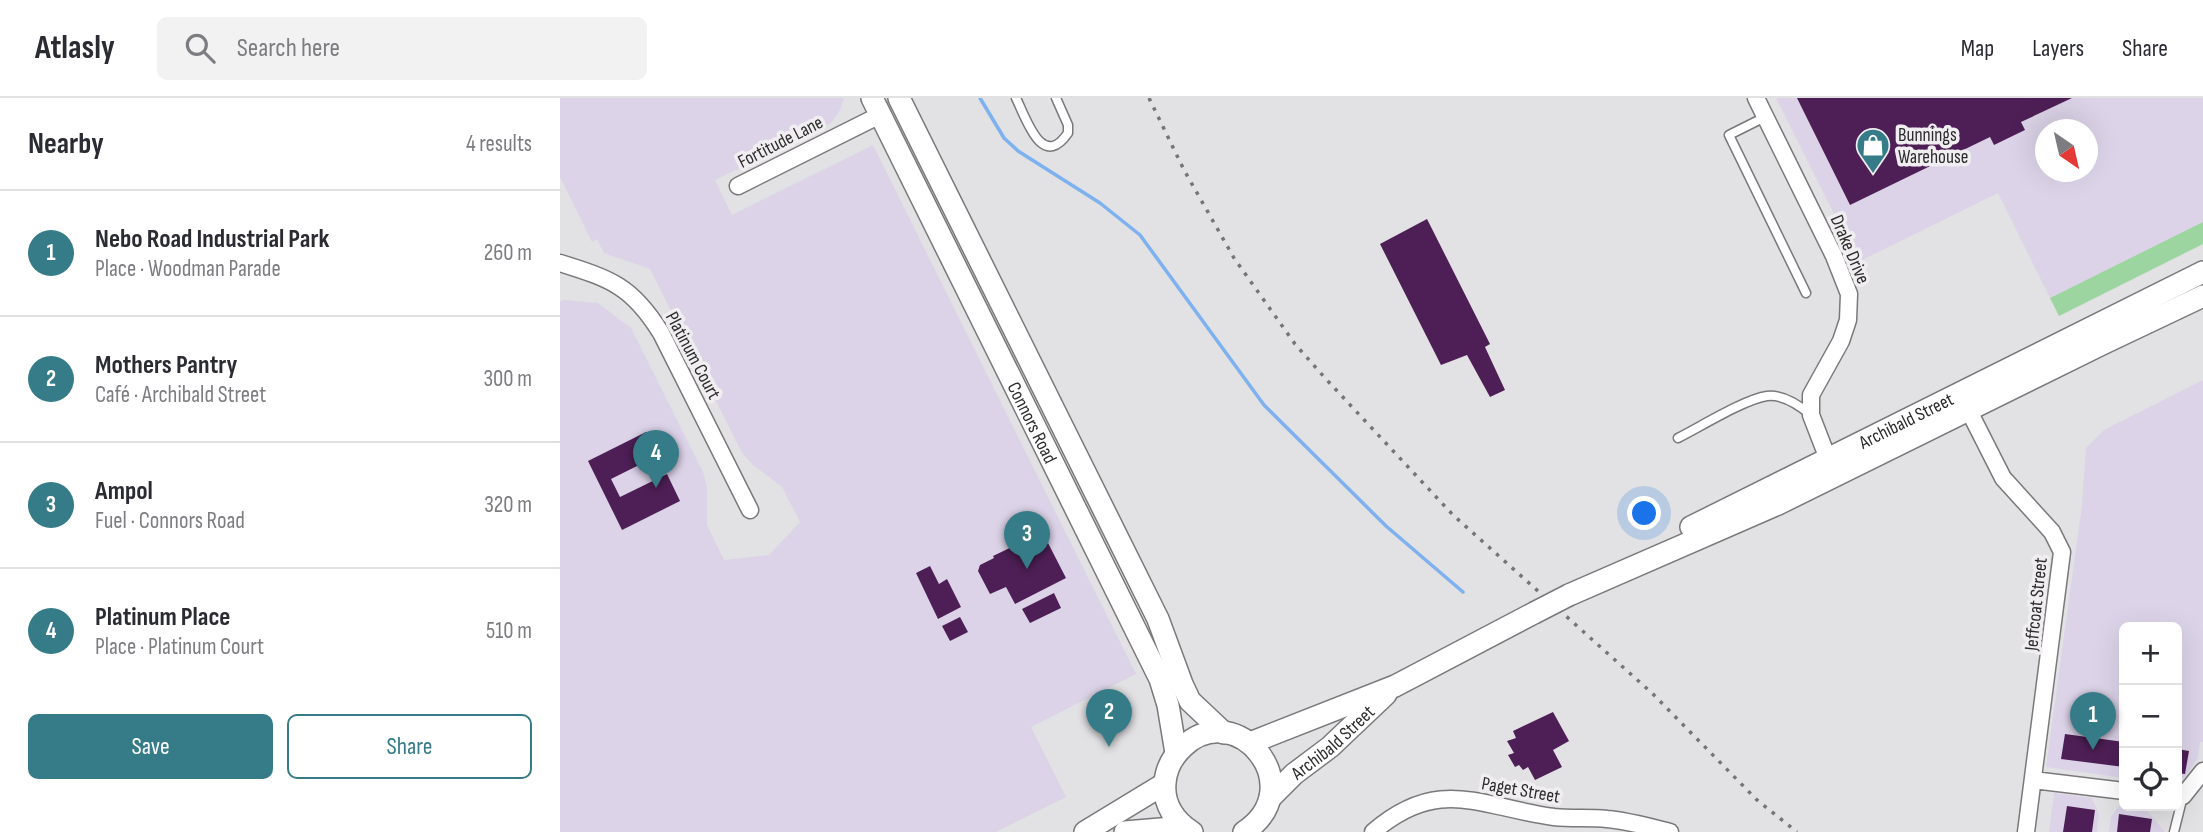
<!DOCTYPE html>
<meta charset="utf-8">
<style>
body{margin:0;font-family:"Sofia Sans Condensed",sans-serif;background:#f2f2f3;color:#2b2b33}
.controls{position:absolute;right:21px;bottom:21px;display:grid;overflow:hidden;border-radius:10px;box-shadow:0 7px 28px #0002}
.controls button{width:63px;height:63px;display:grid;place-items:center;padding:0;border:0;border-bottom:2px solid #e1e1e2;background:#fff;color:#2b2b33;font:35px sans-serif}
.compass{position:absolute;left:1475px;top:21px;width:63px;height:63px;border-radius:50%;background:#fff;box-shadow:0 7px 28px #0002;rotate:146deg}
.you{position:absolute;left:1085px;top:416px;width:24px;height:24px;margin:-18px;border:5px solid #fff;border-radius:50%;background:#1a73e8;box-shadow:0 0 0 10px #1a73e833}
.badge{display:grid;place-items:center;width:46px;height:46px;border-radius:50%;background:#357b88;color:#fff;font-size:23px;font-weight:700}
.pin{position:absolute;translate:-50% -58px;filter:drop-shadow(0 2px 4px #0008)}
.pin::after{content:'';position:absolute;top:37px;width:24px;height:21px;background:inherit;clip-path:polygon(0 0,100% 0,50% 100%)}
.list{margin:0;padding:0;list-style:none}
h2{display:flex;justify-content:space-between;align-items:center;height:91px;margin:0;padding:0 28px;font-size:30px}
h2 small{font-size:23px;font-weight:400;color:#7c7c81}
.list li{display:grid;grid-template-columns:46px 1fr auto;gap:21px;align-items:center;box-sizing:border-box;height:126px;padding:0 28px;border-top:2px solid #e1e1e2}
.list b{display:block;font-size:26px;white-space:nowrap}
.list p{margin:0;font-size:23px;white-space:nowrap;color:#7c7c81}
.list em{font-size:23px;font-style:normal;color:#7c7c81}
.actions{display:flex;gap:14px;padding:21px 28px}
.actions a{flex:1;padding:16px 0;border:2px solid #357b88;border-radius:10px;text-align:center;font-size:24px;color:#357b88}
.actions .main{background:#357b88;color:#fff}
.icon{flex:none;width:38px;height:38px;fill:none;stroke:currentColor;stroke-width:2;stroke-linecap:round;stroke-linejoin:round}
.map{position:relative;flex:none;width:1643px;height:734px;overflow:hidden}
header{display:flex;align-items:center;gap:42px;box-sizing:border-box;height:98px;padding:0 35px;background:#fff;border-bottom:2px solid #e1e1e2}
header strong{font-size:33px}
nav{display:flex;gap:38px;margin-inline-start:auto;font-size:24px}
.search{width:490px;height:63px;background:#f2f2f3;display:flex;align-items:center;gap:18px;box-sizing:border-box;padding:0 24px;border-radius:10px;color:#7c7c81;font-size:26px}
main{display:flex}
aside{flex:1;background:#fff}
.map>svg:first-child{display:block}
.industrial{fill:#dcd3e8;fill-rule:evenodd}
.green{fill:#9dd5a0}
.lines{fill:none;stroke-linecap:round;stroke-linejoin:round}
.stream{stroke:#7eb1ef;stroke-width:3.5}
.building{fill:#4e1f56}
.lane-casing{stroke:#7a787b;stroke-width:11}
.street-casing{stroke:#7a787b;stroke-width:19}
.secondary-casing{stroke:#7a787b;stroke-width:24}
.lane{stroke:#fff;stroke-width:8}
.street{stroke:#fff;stroke-width:16}
.secondary{stroke:#fff;stroke-width:21}
.rail{stroke:#757476;stroke-width:3.5;stroke-dasharray:3.5 7;stroke-linecap:butt}
.secondary-bridge-casing{stroke:#7a787b;stroke-width:24;stroke-linecap:butt}
.secondary-bridge{stroke:#fff;stroke-width:21}
.labels{text-anchor:middle;stroke-width:7;stroke-linejoin:round;paint-order:stroke}
.poi-label{font-size:19px;fill:#2d2c2d;stroke:#f0eef0;text-anchor:start}
.street-label{font-size:19px;fill:#2d2c2d;stroke:#f0eef0}
</style>
<header>
<strong>Atlasly</strong>
<div class="search"><svg class="icon" aria-label="search" viewBox="0 0 24 24"><circle cx="10" cy="10" r="6"/><path d="M15 15l6 6"/></svg>Search here</div>
<nav><a>Map</a><a>Layers</a><a>Share</a></nav>
</header>
<main>
<aside>
<h2>Nearby<small>4 results</small></h2>
<ul class="list">
<li><span class="badge">1</span><div><b>Nebo Road Industrial Park</b><p>Place · Woodman Parade</p></div><em>260 m</em></li>
<li><span class="badge">2</span><div><b>Mothers Pantry</b><p>Café · Archibald Street</p></div><em>300 m</em></li>
<li><span class="badge">3</span><div><b>Ampol</b><p>Fuel · Connors Road</p></div><em>320 m</em></li>
<li><span class="badge">4</span><div><b>Platinum Place</b><p>Place · Platinum Court</p></div><em>510 m</em></li>
</ul>
<div class="actions"><a class="main">Save</a><a>Share</a></div>
</aside>
<div class="map">
<svg width="1643" height="734" viewBox="0 0 1643 734">
<rect width="100%" height="100%" fill="#e2e1e3"/>
<path class="industrial" d="M0,0h284l-4,12 -9,13 -116,57 17,35 141,-70 263,529 -105,53 35,70 -70,35h-436v-530l4,-2 34,3 33,25 72,144 4,16v37l17,35 45,-5 31,-33 -18,-35 -29,-22 -11,-12 -92,-184 -46,-16 -7,-14 -5,3 -32,-65z
M1216,0h427v124l-153,76 -52,-105 -140,69zM1486,32h42v42h-42z
M1643,282v362h-3l-2,16 -13,19 -8,2v-152h-53v151l-78,-11 36,-262 4,-57 18,-18z
M1494,695l38,5 7,17 -2,17h-48z
M1562,704l2,4h19l22,26h-56l2,-15z"/>
<path class="green" d="M1643,124v22l-144,72 -9,-18z"/>
<g class="lines">
<path class="stream" d="M420,0l24,40 14,13 82,52 40,32 124,170 122,121 77,66"/>
</g>
<path class="building" d="M1237,0h275l-51,24 4,8 -31,15 -4,-8 -140,68z
M867,121l63,125 -5,3 20,43 -15,7 -23,-42 -26,10 -61,-121z
M86,334l2,3 -4,1 11,21 -44,22 9,18 47,-23 13,27 -58,29 -34,-69z
M460,445l6,12 22,-12 18,35 -51,26 -9,-17 -16,7 -12,-23 2,-6 14,-7 -1,-2z
M370,468l9,18 8,-5 14,28 -23,12 -22,-46z
M494,495l7,15 -31,15 -8,-14z
M400,519l8,15 -18,9 -8,-15z
M993,614l16,29 -16,9 9,17 -27,13 -7,-13 -5,3 -4,-5 -4,2 -7,-12 6,-2 -7,-12 9,-3 -3,-7z
M1505,636l59,8v25l-63,-8z
M1617,651l12,2 -4,23 -8,-1z
M1507,708l28,4 -3,22h-29z
M1559,716l33,5 -2,13h-33z"/>
<g class="lines">
<defs>
<path id="lane" d="M456,0c10,20 26,73 52,35v-8l-12,-27
M1205,19l-36,18 77,158
M1118,340c22,-11 67,-39 89,-42 16,-2 32,9 44,19
M1614,734l9,-36"/>
<path id="street" d="M1196,0l78,158 15,38 -1,26 -7,21 -30,54v20l17,44
M178,88l142,-71
M0,165c51,16 72,23 101,70l89,177
M1408,311l35,69 49,54 10,20 -36,280
M1473,682l91,11
M1617,698h6l20,-25
M813,734c66,-57 107,-25 181,-15 18,2 36,0 53,2 22,2 43,8 63,13"/>
<g id="secondary">
<path id="s1" d="M312,0l288,581 8,26 8,48"/>
<path d="M339,0l259,521 24,65 8,17 34,32"/>
<path id="s2" d="M1131,429l512,-255"/>
<path d="M1009,497l209,-91 324,-160 101,-48"/>
<path d="M690,645l145,-57 139,-73"/>
<path id="s3" d="M710,700l24,-24 36,-27 56,-53"/>
<path d="M525,734l79,-48"/>
<path d="M565,734l59,-5"/>
<path d="M632,734c-17,-10 -29,-28 -27,-49 1,-15 8,-27 19,-37 53,-49 128,41 60,86"/>
</g>
</defs>
<use href="#lane" class="lane-casing"/>
<use href="#street" class="street-casing"/>
<use href="#secondary" class="secondary-casing"/>
<use href="#lane" class="lane"/>
<use href="#street" class="street"/>
<use href="#secondary" class="secondary"/>
<path class="rail" d="M589,0l35,72 50,88 61,86 30,34 128,137 200,179 104,106 40,32"/>
<defs>
<path id="secondary-bridge" d="M974,515l35,-18"/>
</defs>
<use href="#secondary-bridge" class="secondary-bridge-casing"/>
<use href="#secondary-bridge" class="secondary-bridge"/>
</g>
<defs>
<symbol id="shop-pin" viewBox="-11 -11 22 30"><path d="M0 17L-7.5 6A9.5 9.5 0 1 1 7.5 6Z" fill="#357b88" stroke="#f0eef0"/><path d="M-5-2.5h2.3a2.7 3.5 0 0 1 5.4 0H5L5.5 6h-11ZM-1.5-2.5h3a1.5 2.3 0 0 0-3 0Z" fill="#fff"/></symbol>
</defs>
<g fill-rule="evenodd">
<use href="#shop-pin" x="1294" y="28" width="38" height="52"/>
</g>
<g class="labels">
<g class="poi-label">
<text x="1338" y="43">Bunnings<tspan x="1338" dy="22">Warehouse</tspan></text>
</g>
<g class="street-label">
<text transform="translate(220 43) rotate(-27)" y="7">Fortitude Lane</text>
<text transform="translate(1291 151) rotate(67)" y="7">Drake Drive</text>
<text transform="translate(134 257) rotate(62)" y="7">Platinum Court</text>
<text dy="7" stroke="none"><textPath href="#s2" startOffset="240">Archibald Street</textPath></text>
<text dy="7" stroke="none"><textPath href="#s1" startOffset="362">Connors Road</textPath></text>
<text transform="translate(1475 506) rotate(-84)" y="7">Jeffcoat Street</text>
<text dy="7" stroke="none"><textPath href="#s3" startOffset="84">Archibald Street</textPath></text>
<text transform="translate(961 691) rotate(10)" y="7">Paget Street</text>
</g>
</g>
</svg>
<div class="controls">
<button>+</button>
<button>−</button>
<button><svg class="icon" aria-label="locate" viewBox="0 0 24 24"><circle cx="12" cy="12" r="6"/><path d="M12 2v4M12 18v4M2 12h4M18 12h4"/></svg></button>
</div>
<svg class="compass" viewBox="-18 -18 36 36"><path d="M0-13l5 13h-10z" fill="#e53935"/><path d="M0 13l5-13h-10z" fill="#7c7c81"/></svg>
<div class="you"></div>
<div class="pin badge" style="left:1533px;top:652px">1</div>
<div class="pin badge" style="left:549px;top:649px">2</div>
<div class="pin badge" style="left:467px;top:471px">3</div>
<div class="pin badge" style="left:96px;top:390px">4</div>
</div>
</main>
